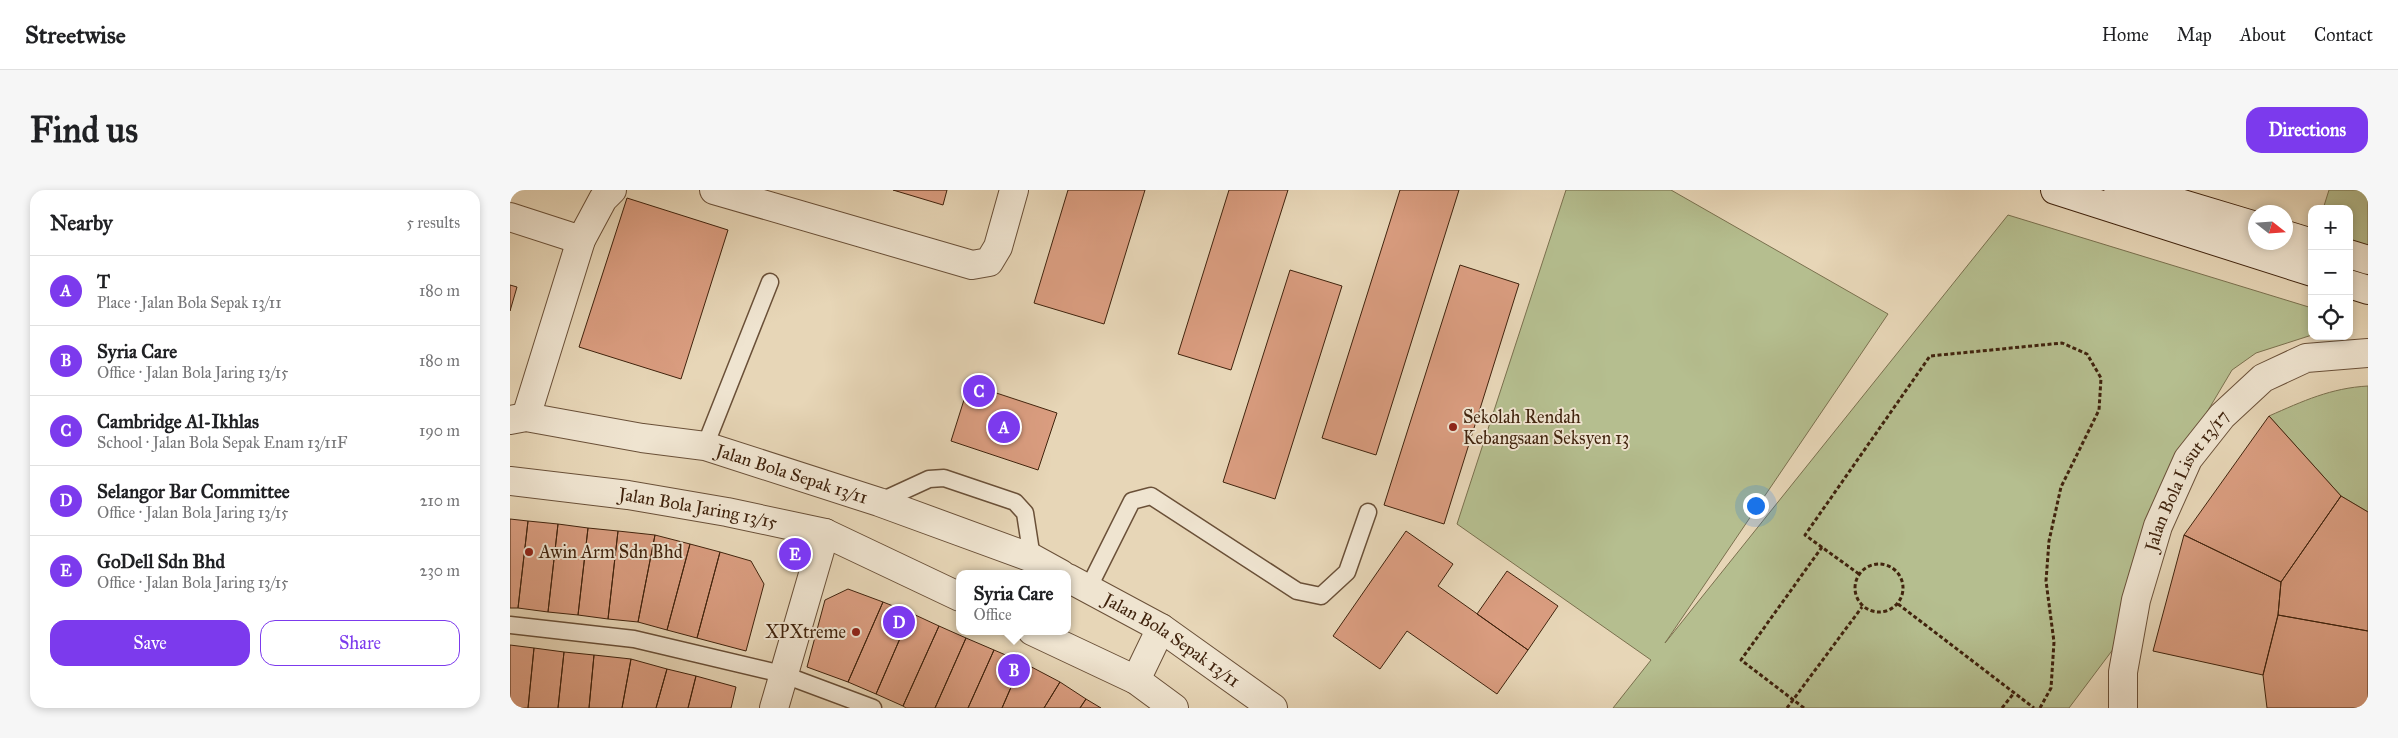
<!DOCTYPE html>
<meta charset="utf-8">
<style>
body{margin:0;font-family:"IM FELL Great Primer",serif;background:#f6f6f6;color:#202124}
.controls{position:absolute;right:15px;top:15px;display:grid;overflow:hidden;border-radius:10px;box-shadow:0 2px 8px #0003}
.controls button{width:45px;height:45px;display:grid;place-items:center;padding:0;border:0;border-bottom:1px solid #e0e0e0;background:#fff;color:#202124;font:25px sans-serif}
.compass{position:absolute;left:1738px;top:15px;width:45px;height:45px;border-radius:50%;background:#fff;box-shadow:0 2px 8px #0003;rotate:107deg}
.you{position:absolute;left:1245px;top:315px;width:18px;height:18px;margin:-12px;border:4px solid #fff;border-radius:50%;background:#1a73e8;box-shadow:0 0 0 8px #1a73e833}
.badge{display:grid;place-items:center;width:32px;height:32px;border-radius:50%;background:#7c3aed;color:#fff;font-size:16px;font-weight:700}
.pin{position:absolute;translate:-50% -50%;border:2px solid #fff;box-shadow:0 1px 5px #0006}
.popup{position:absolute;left:446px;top:380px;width:115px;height:65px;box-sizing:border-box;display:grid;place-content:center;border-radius:10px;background:#fff;filter:drop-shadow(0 1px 4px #0005);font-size:16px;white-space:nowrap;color:#757577}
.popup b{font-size:19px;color:#202124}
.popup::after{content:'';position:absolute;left:50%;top:100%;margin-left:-10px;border:10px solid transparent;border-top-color:#fff}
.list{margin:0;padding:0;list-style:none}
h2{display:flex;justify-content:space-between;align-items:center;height:65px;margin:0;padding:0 20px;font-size:21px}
h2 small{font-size:16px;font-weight:400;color:#757577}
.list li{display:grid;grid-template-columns:32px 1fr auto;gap:15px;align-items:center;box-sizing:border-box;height:70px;padding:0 20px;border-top:1px solid #e0e0e0}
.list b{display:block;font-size:19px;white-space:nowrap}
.list p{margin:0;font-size:16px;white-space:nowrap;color:#757577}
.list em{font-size:16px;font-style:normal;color:#757577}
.actions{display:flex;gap:10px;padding:15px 20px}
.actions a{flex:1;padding:11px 0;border:1px solid #7c3aed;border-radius:15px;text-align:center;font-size:18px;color:#7c3aed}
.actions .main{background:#7c3aed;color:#fff}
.icon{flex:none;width:28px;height:28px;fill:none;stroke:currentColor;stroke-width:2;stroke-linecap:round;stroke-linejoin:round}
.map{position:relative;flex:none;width:1858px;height:518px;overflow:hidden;border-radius:15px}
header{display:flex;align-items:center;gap:30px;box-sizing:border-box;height:70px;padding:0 25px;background:#fff;border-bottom:1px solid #e0e0e0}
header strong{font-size:24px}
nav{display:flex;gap:28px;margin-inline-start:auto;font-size:18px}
.intro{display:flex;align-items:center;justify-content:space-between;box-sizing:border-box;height:120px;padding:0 30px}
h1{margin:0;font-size:35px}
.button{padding:12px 22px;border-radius:15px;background:#7c3aed;color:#fff;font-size:18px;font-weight:700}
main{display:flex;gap:30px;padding:0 30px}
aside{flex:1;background:#fff;border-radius:15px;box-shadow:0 2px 8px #0003}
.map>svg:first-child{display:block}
.green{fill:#b5be8f;stroke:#7a704e}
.building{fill:#da9d80;stroke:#40230d}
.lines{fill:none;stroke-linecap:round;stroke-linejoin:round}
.lane-casing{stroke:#6a5038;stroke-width:19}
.street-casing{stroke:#6a5038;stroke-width:30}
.secondary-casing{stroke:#40230d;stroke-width:30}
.path{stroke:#40230d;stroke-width:3;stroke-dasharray:4 2.5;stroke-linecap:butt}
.lane{stroke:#efe4d0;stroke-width:16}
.street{stroke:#efe4d0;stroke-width:28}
.secondary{stroke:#efe4d0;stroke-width:28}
.poi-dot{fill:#8f2418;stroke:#efe4d0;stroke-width:2}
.labels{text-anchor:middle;stroke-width:4;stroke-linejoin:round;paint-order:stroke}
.poi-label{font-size:18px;fill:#40230d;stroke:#efe4d0;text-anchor:start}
.street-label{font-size:18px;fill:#40230d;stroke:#efe4d0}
</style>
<header>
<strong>Streetwise</strong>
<nav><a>Home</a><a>Map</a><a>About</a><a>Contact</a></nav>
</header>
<div class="intro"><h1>Find us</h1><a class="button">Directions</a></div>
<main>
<aside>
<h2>Nearby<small>5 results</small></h2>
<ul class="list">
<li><span class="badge">A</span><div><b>T</b><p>Place · Jalan Bola Sepak 13/11</p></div><em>180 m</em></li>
<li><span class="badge">B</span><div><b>Syria Care</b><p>Office · Jalan Bola Jaring 13/15</p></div><em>180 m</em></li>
<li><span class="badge">C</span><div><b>Cambridge Al-Ikhlas</b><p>School · Jalan Bola Sepak Enam 13/11F</p></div><em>190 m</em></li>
<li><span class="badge">D</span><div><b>Selangor Bar Committee</b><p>Office · Jalan Bola Jaring 13/15</p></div><em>210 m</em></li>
<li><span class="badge">E</span><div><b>GoDell Sdn Bhd</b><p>Office · Jalan Bola Jaring 13/15</p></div><em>230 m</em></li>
</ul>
<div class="actions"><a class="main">Save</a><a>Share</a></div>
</aside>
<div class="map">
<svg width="1858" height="518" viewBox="0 0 1858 518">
<rect width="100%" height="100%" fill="#e7d6b7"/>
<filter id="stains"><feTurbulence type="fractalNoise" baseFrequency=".004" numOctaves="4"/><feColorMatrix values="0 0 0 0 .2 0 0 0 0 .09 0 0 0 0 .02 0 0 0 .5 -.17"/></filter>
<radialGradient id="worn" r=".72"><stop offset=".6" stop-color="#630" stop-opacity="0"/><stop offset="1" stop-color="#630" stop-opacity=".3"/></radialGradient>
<path class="green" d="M1056,0h105l217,124 -223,329 343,-428 304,93v27l-56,18 -24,17 -50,84 -68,194 -45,60h-456l38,-48 -194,-136z
M1819,0h39v56l-19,-5v-32h-26z
M1858,196v126l-27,-16 -72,-80c34,-15 62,-28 99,-30z"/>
<path class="building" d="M383,0h54l-4,15z
M558,0h77l-41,134 -70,-21z
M719,0h59l-57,180 -53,-16z
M890,0h59l-83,265 -54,-17z
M117,8l101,32 -47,149 -102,-32z
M950,75l59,19 -75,240 -60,-19z
M780,80l52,16 -67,213 -52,-17z
M0,95l7,2 -7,24z
M459,194l88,29 -19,57 -87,-29z
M1759,226l72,80 -60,86 -97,-47z
M1831,306l27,16v119l-90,-16 3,-33z
M0,329l18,2 -10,87h-8z
M18,331l30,3 -10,88 -30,-4z
M48,334l30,4 -10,87 -30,-3z
M78,338l30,3 -10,88 -30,-4z
M108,341l37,4 -17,87 -30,-3z
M896,341l47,33 -15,22 90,64 -31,44 -90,-63 -27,38 -47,-33z
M145,345l35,9 -23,86 -29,-8z
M1674,345l97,47 -3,33 -15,60 -110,-24z
M180,354l30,8 -23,86 -30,-8z
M210,362l31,9 13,23 -18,67 -49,-13z
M997,381l51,35 -30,44 -51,-36z
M338,399l35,13 -35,80 -41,-15 18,-67z
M373,412l28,11 -35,81 -28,-12z
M401,423l28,13 -36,80 -27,-12z
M1768,425l90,16v77h-101l-4,-33z
M429,436l27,12 -31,70h-29l-3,-2z
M456,448l28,12 -26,58h-33z
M0,455l24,3 -6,60h-18z
M24,458l30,4 -6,56h-30z
M484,460l28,12 -20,46h-34z
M54,462l30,3 -5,53h-31z
M84,465l37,4 -9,49h-33z
M121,469l36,10 -11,39h-34z
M512,472l38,20 -16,26h-42z
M157,479l29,7 -8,32h-32z
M186,486l40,11 -5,21h-43z
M550,492l26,17 -6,9h-36z
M576,509l15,9h-21z"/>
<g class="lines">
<defs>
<path id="lane" d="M195,256l65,-164
M369,312l50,-23 15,-1 71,24 10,11 7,45
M578,399l44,-88 19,-5 146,95 24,5 26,-24 21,-60
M0,435l124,14 148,35 91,34"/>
<g id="street">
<path d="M204,0l258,75 17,-3 9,-15 16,-57"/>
<path d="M1604,18l5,-18"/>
<path d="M0,27l71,23"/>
<path d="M16,227l55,-177 22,-41 9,-9"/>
<path id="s1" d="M0,230l16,-3 116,21 63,8 174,56 153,56 29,16"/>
<path id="s2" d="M0,291l118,14 99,17 98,21 135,64"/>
<path id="s3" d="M558,388l93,50 112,80"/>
<path d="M522,441l104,49 38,28"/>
<path d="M626,490l25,-52"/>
<path d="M264,518l51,-175"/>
<path id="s4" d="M1613,518v-36l13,-72 22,-74 30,-67 34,-43 41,-38 43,-20 62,-5"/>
</g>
<path id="secondary" d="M1545,0l257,82
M1626,0l120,36
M1776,45l26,8
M1839,64l19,6
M1839,94l19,6"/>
</defs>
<use href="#lane" class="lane-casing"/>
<use href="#street" class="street-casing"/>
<use href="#secondary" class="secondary-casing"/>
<path class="path" d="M1345 398a24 24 0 1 1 48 0a24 24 0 1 1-48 0Z
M1349,384l-54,-39 125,-179 132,-13 25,11 14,24 -2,32 -38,77 -12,54 -3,40 8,61 -3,46 -11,20
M1388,414l136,104
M1277,518l75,-101
M1294,518l-63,-48 81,-113
M1492,518l12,-15"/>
<use href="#lane" class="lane"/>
<use href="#street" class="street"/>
<use href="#secondary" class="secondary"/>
</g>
<g class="poi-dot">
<circle cx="943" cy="237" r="5"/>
<circle cx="19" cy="362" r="5"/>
<circle cx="346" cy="442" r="5"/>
</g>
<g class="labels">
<g class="poi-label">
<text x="953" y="233">Sekolah Rendah<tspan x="953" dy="21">Kebangsaan Seksyen 13</tspan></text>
<text x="29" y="368">Awin Arm Sdn Bhd</text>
<text x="336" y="448" text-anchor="end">XPXtreme</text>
</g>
<g class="street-label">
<text dy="6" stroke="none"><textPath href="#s1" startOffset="289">Jalan Bola Sepak 13/11</textPath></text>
<text dy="6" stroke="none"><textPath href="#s4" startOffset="240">Jalan Bola Lisut 13/17</textPath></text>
<text dy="6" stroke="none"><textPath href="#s2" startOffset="190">Jalan Bola Jaring 13/15</textPath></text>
<text dy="6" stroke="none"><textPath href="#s3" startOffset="121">Jalan Bola Sepak 13/11</textPath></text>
</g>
</g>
<rect width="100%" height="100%" filter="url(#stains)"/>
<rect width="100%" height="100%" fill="url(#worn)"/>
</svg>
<div class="controls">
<button>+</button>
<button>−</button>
<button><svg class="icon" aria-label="locate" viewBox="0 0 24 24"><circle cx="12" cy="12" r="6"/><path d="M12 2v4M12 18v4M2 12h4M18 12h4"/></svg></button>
</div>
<svg class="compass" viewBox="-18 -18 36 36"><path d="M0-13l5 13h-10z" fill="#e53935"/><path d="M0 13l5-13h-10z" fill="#757577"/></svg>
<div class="you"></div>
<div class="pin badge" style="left:494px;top:237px">A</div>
<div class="pin badge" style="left:504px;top:480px">B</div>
<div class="popup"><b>Syria Care</b>Office</div>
<div class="pin badge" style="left:469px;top:201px">C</div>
<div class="pin badge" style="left:389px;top:432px">D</div>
<div class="pin badge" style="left:285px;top:364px">E</div>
</div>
</main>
